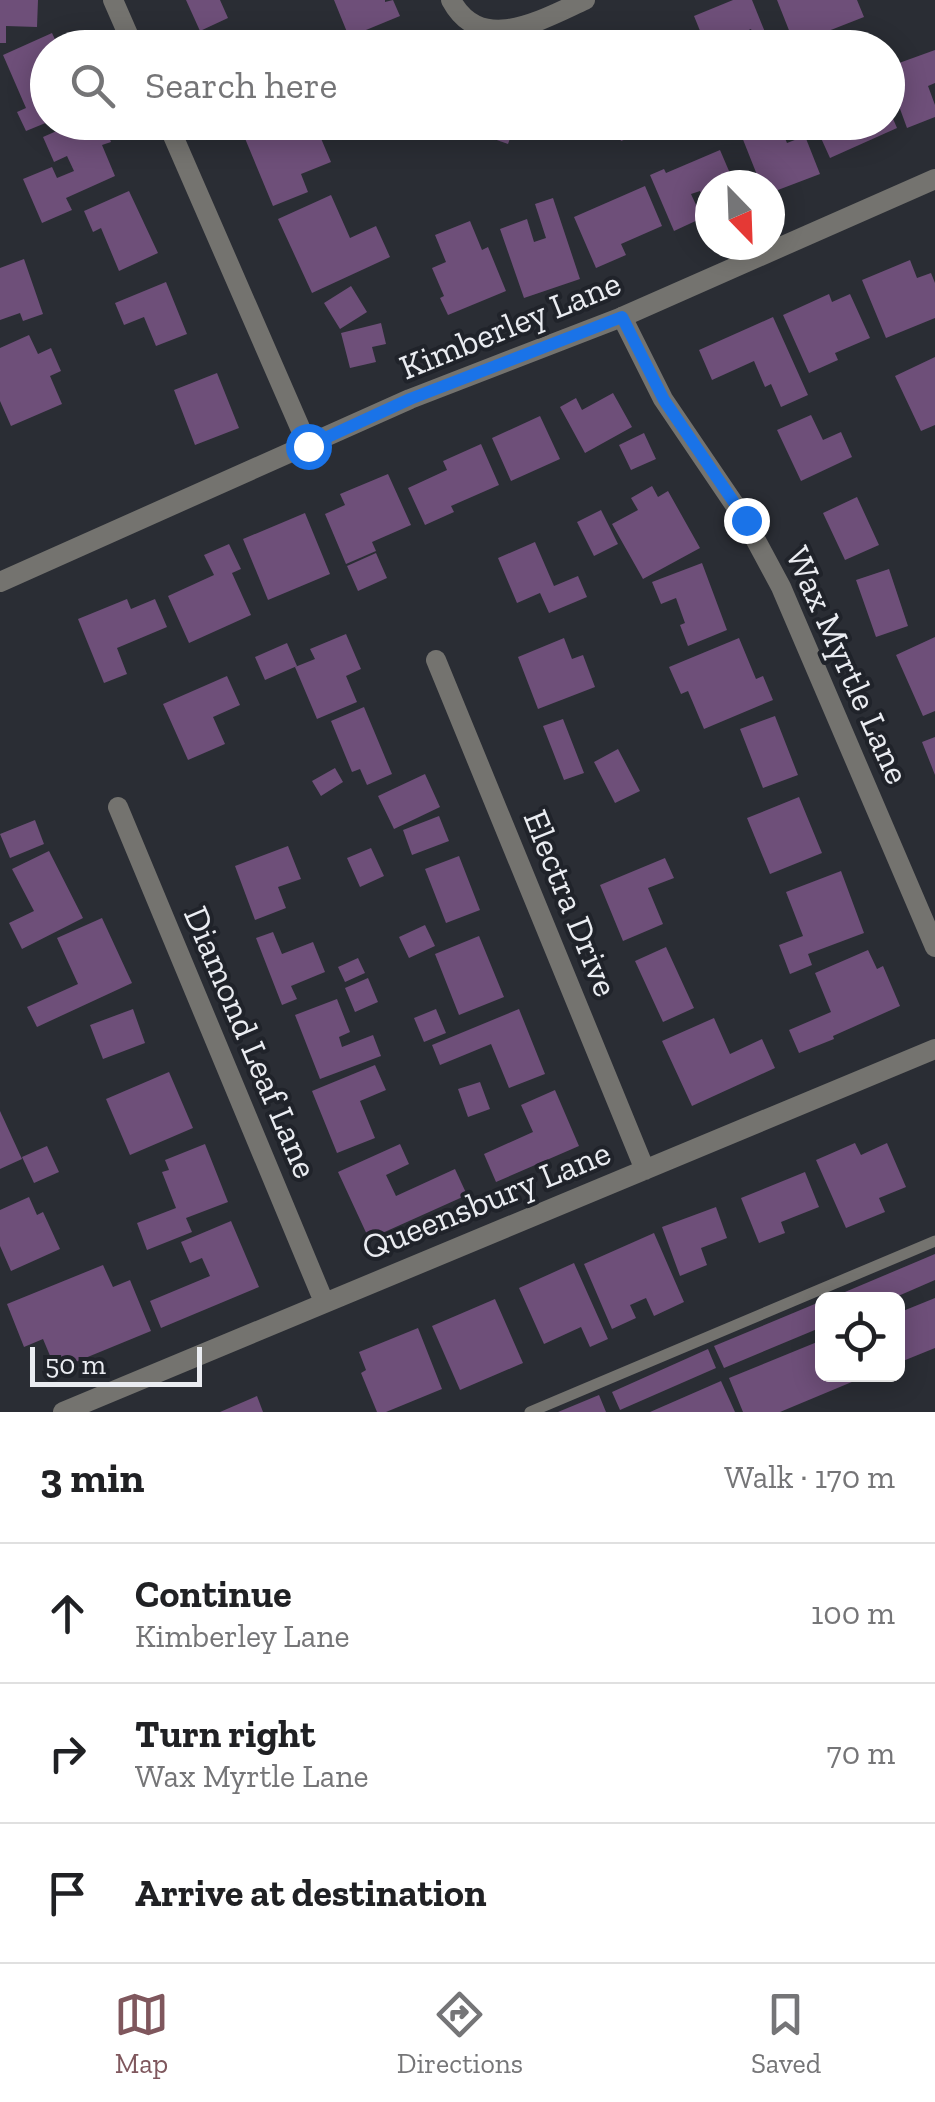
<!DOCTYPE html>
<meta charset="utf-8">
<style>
body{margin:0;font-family:"Zilla Slab",serif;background:#f2f2f2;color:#202124}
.controls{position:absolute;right:30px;bottom:30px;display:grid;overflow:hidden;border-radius:15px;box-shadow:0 5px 25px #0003}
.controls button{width:90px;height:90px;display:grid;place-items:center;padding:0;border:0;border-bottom:2px solid #e0e0e0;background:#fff;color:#202124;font:50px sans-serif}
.compass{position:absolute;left:695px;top:170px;width:90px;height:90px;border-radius:50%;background:#fff;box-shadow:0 5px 25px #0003;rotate:157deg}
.scale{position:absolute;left:30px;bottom:25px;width:172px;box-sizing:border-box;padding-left:10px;border:5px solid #eaecf1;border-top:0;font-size:28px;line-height:35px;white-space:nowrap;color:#eaecf1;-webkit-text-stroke:8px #20232a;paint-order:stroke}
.stop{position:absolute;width:30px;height:30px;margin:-22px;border:8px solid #1a73e8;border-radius:50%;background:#fff}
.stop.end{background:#1a73e8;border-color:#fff;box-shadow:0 2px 10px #0008}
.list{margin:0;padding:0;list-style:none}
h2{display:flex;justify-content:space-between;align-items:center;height:130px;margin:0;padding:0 40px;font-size:42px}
h2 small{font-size:32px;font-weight:400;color:#757577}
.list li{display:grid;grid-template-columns:65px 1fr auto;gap:30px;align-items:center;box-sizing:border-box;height:140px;padding:0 40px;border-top:2px solid #e0e0e0}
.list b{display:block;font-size:38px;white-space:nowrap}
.list p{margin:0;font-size:32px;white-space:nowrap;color:#757577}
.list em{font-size:32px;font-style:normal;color:#757577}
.icon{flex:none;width:55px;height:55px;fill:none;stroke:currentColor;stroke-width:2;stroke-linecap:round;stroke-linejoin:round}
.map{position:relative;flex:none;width:935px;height:1412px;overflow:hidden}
.search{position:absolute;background:#fff;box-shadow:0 5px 25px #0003;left:30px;right:30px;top:30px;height:110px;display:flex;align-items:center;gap:25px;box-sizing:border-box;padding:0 35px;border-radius:55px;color:#757577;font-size:38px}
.sheet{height:550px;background:#fff}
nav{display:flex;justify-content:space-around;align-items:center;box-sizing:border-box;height:140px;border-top:2px solid #e0e0e0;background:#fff;font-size:28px;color:#757577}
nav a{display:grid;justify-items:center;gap:5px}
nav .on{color:#7f575d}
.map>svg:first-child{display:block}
.building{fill:#6e4f79}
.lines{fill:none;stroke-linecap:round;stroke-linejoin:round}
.service{stroke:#74736f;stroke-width:11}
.minor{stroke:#74736f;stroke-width:20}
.tertiary{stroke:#74736f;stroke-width:20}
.route{stroke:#1a73e8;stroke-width:12}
.labels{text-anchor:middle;stroke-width:8;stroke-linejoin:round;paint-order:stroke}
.street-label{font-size:35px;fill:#eaecf1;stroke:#20232a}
</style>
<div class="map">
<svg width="935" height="1412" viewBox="0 0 935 1412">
<rect width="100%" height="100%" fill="#2a2d34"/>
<path class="building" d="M0,0h38l-1,27 -31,-1v17h-6z
M186,0h34l8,18 -28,13z
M334,0h51v2l8,-2 7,16 -51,21z
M733,0h19l19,47 15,-7 2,8h-30l-7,-19 -26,11 3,8h-21l-13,-32z
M777,0h80l7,17 -46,18 5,13h-27z
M52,33l7,15h-11v74l-22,9 -9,-19 9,-4 -23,-53z
M935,50v33l-7,3 7,19v12l-28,11 -19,-52v-9z
M888,107l9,21 -67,30 -14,-31 10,-5h62z
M77,122h26l8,20 -9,3 13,31 -49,22 6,12 -30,13 -19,-44 29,-12 5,11 17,-7 -7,-15 -13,6 -11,-25z
M278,122h36l17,40 -30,12 7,18 -35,14 -29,-70z
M372,122h37l-1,16 -37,-2z
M444,122h72l-8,22 -42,-15 -4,11 -22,-8z
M614,122h21l5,12 -19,7z
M765,122h13l9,21 18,-7 15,38 -50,19v-8h-9l-21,-53z
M720,150l15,35h-25v29l-10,-23 -9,3 11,24 -28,13 -24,-56 14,-6 2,4z
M645,186l17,40 -41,18 5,11 -30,13 -22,-51z
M129,191l29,62 -39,18 -18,-43 -8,4 -9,-21z
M331,195l19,43 26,-12 14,31 -78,36 -34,-74z
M553,198l27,81 -56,19 -24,-69 27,-10 7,23 12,-4 -11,-34z
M470,221l12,29 6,-3 18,44 -58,24 -8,-17 4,-2 -12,-28 14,-6 -11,-27z
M24,259l19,55 -20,7 -3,-8 -20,7v-52z
M910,260l7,18 14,-5 4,10v35l-49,20 -24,-58z
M166,282l21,52 -31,12 -12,-29 -20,8 -9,-22z
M351,286l16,26 -27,17 -16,-26z
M829,294l3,8 18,-8 20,44 -35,15 3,7 -29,13 -26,-58z
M773,317l35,78 -27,12 -10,-23 -6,3 -11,-26 -42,19 -13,-30z
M381,323l5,21 -14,3 4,15 -26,6 -9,-35z
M29,335l9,19 13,-6 10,23 -11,5 12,28 -51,22 -11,-25v-53z
M935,357v68l-14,6 -26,-55z
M217,373l22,55 -44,17 -21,-55z
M613,393l19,34 -47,26 -25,-46 16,-9 6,12z
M811,415l12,25 18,-8 11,25 -51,24 -24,-51z
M540,416l20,43 -49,22 -19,-43z
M644,433l12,26 -25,11 -12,-25z
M481,444l18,41 -48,21 3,6 -29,13 -17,-37 39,-18 -4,-9z
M388,474l23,51 -39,17 4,9 -30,13 -21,-50 20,-9 -5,-11z
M652,486l6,11 10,-6 32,57 -57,31 -31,-55 26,-14 -7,-12z
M857,497l22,48 -34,15 -22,-47z
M601,510l17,34 -24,12 -17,-34z
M305,513l25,61 -62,26 -25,-61z
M535,542l19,44 24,-10 9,21 -38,16 -9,-20 -23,10 -19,-45z
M229,544l12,25 -9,4 19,42 -62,28 -21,-47 46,-21 -10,-20z
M376,553l11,25 -29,13 -11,-25z
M702,563l25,67 -39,16 -8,-21 5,-2 -9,-25 -15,6 -9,-22z
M889,569l19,57 -32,11 -20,-57z
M127,599l4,10 24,-10 12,28 -50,21 10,26 -23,9 -26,-64z
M346,634l15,35 -15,7 11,26 -40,17 -22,-52 20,-8 -5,-10z
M935,637v74l-12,5 -27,-61z
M564,638l8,21 11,-4 12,32 -57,22 -20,-52z
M739,638l17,41 7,-3 10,24 -69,29 -16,-38 -7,3 -12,-27z
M287,643l10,23 -32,14 -10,-23z
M227,676l13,29 -27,12 12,27 -37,16 -25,-56z
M364,707l28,67 -25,11 -7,-16 -8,3 -21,-51z
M775,716l23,59 -35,13 -23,-59z
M563,719l21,54 -20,7 -21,-54z
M935,737v38l-13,-33z
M618,749l22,42 -25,12 -21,-41z
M335,768l8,14 -22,14 -9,-15z
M425,774l15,33 -46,22 -16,-33z
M799,797l23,56 -52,21 -23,-56z
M439,816l10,25 -37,14 -9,-25z
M35,820l9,24 -34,14 -10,-24z
M288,846l13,33 -23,8 8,21 -31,12 -20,-54z
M371,848l13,28 -24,11 -13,-29z
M49,851l34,67 -61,31 -13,-26 25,-12 -22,-42z
M459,856l21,54 -34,13 -21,-54z
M665,858l9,20 -26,10 15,36 -40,17 -23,-56z
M841,871l23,62 -56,21 4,11 -22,9 -11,-29 24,-9 -17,-44z
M102,918l30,65 -95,44 -10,-20 51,-23 -21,-46z
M425,925l10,21 -26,12 -10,-21z
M273,932l9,22 31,-12 12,30 -34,14 6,13 -15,6 -26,-67z
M479,936l25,61 -45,18 -24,-61z
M666,947l28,61 -31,14 -28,-61z
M868,950l9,19 6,-3 17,40 -67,30 1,3 -35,14 -10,-23 42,-18 -16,-39z
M358,958l7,15 -20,9 -7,-15z
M368,978l10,24 -23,10 -10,-24z
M337,999l13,33 -11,5 3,10 31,-12 8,21 -61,23 -25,-64z
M133,1009l12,34 -42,16 -13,-34z
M436,1009l10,24 -22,9 -10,-24z
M519,1009l26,65 -36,14 -18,-44 -51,21 -8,-20z
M714,1018l16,36 32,-15 13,29 -83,38 -30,-65z
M375,1065l11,25 -26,11 15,37 -38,15 -25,-62z
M169,1072l24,56 -63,27 -24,-56z
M480,1082l10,27 -22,8 -10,-28z
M555,1090l24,56 -83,36 -12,-28 49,-22 -12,-27z
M0,1111l22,48 -22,10z
M855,1143l6,12 26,-12 19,44 -27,11 6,14 -39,16 -30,-68z
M205,1144l23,58 -42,16 6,14 -45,18 -10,-27 39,-15 -14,-36 7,-2 -4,-10z
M400,1144l9,20 -23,11 10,21 59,-27 12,26 -98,44 -31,-67z
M47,1146l12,26 -25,11 -12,-26z
M805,1172l14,35 -38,15 4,11 -26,10 -18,-45z
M29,1197l8,18 6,-3 17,37 -49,22 -11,-25v-36z
M716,1207l11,31 -26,10 6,17 -27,11 -18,-49z
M231,1221l28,66 -98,41 -11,-27 60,-25 -8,-18 -12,5 -9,-21z
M654,1233l30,69 -30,14 -8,-18 -16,7 6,13 -24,11 -28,-65z
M935,1254v26l-46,20h-63z
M574,1263l34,76 -18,8 -9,-20 -37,17 -25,-56z
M103,1265l10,22 17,-7 21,51 -95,39 -13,-31 -19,8 -17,-43z
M935,1298v50l-37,15v-50z
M495,1299l28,64 -63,27 -28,-64z
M822,1301v26l-98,41 -10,-22z
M418,1328l24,61 -56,23h-9l-16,-39 5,-3 -7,-18z
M822,1340v34h49l-91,38h-37l-14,-34z
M708,1349l8,19 -96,42 -8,-18z
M721,1381l14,31h-85z
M599,1395l7,17h-48z
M257,1396l6,16h-43z"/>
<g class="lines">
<path class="service" d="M530,1412l405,-171"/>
<path class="minor" d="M113,0l21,48
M451,0c30,56 92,19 134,0
M167,122l141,324
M622,317l41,82 82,121 36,67 154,360
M436,660l209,510
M118,807l206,495
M63,1412l872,-363"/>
<path class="tertiary" d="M0,582l410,-183 212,-82 313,-138"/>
</g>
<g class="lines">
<path class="route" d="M308,446l102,-47 212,-82 42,83 82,120"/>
</g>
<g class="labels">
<g class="street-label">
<text transform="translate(510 325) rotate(-22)" y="12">Kimberley Lane</text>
<text transform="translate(848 665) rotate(66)" y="12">Wax Myrtle Lane</text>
<text transform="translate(571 903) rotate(68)" y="12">Electra Drive</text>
<text transform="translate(251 1042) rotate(67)" y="12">Diamond Leaf Lane</text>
<text transform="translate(486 1200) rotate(-22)" y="12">Queensbury Lane</text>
</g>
</g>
</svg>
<div class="controls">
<button><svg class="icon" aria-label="locate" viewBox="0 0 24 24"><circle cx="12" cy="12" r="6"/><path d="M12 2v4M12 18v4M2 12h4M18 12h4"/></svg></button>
</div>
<svg class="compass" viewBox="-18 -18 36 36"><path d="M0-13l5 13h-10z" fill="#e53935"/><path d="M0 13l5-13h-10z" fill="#757577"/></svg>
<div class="scale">50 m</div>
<div class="stop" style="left:308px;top:446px"></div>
<div class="stop end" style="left:746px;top:520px"></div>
<div class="search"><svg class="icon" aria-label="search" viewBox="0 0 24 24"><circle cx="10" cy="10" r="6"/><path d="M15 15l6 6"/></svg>Search here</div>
</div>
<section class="sheet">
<h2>3 min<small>Walk · 170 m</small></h2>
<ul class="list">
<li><svg class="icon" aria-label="ahead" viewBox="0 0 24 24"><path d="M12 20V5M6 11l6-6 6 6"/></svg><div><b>Continue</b><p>Kimberley Lane</p></div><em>100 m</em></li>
<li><svg class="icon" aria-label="right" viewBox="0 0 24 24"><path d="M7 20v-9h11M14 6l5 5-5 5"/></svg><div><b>Turn right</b><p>Wax Myrtle Lane</p></div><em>70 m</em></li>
<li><svg class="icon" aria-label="arrive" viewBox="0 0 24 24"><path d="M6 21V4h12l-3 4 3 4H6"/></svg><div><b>Arrive at destination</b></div></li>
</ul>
</section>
<nav>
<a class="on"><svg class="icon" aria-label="map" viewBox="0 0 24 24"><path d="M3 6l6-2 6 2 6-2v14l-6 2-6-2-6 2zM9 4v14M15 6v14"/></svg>Map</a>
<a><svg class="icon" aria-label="directions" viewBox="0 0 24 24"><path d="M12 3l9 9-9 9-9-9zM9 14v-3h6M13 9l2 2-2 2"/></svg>Directions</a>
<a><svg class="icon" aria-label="saved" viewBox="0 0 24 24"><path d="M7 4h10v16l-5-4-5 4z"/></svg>Saved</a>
</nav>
